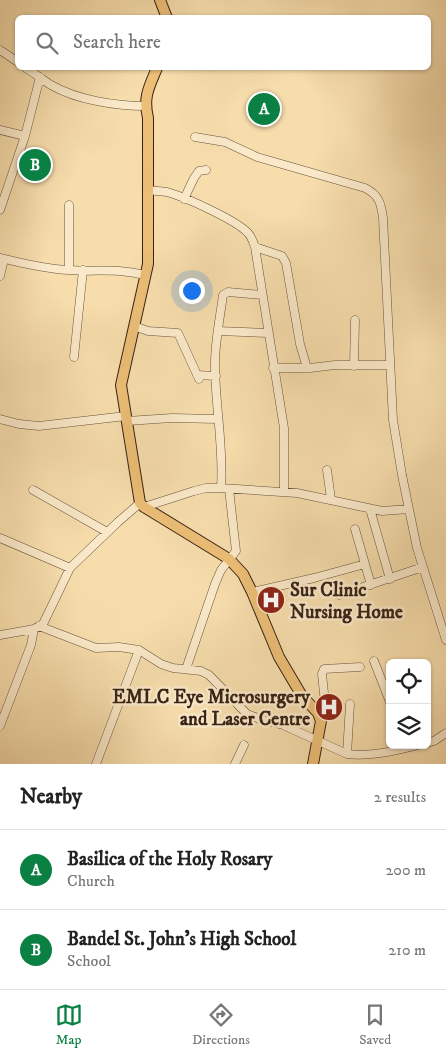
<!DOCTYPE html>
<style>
body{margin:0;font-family:"IM FELL DW Pica",serif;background:#f2f2f2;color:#222}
.controls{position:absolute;right:15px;bottom:15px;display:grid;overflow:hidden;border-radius:8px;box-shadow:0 1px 4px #0004}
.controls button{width:45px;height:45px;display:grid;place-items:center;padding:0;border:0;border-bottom:1px solid #e0e0e0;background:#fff;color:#222;font:25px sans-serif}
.you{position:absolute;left:191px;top:290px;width:18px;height:18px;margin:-12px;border:4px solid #fff;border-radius:50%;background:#1a73e8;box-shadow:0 0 0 8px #1a73e833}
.badge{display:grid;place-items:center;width:32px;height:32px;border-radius:50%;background:#0b8043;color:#fff;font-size:16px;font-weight:700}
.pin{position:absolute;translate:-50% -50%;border:2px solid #fff;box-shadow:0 1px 5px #0006}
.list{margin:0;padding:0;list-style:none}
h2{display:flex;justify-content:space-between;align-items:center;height:65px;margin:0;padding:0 20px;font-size:21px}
h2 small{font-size:16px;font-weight:400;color:#767676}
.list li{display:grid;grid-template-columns:32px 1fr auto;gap:15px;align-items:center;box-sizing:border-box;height:80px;padding:0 20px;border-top:1px solid #e0e0e0}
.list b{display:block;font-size:19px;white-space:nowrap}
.list p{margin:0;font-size:16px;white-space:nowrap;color:#767676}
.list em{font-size:16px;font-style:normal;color:#767676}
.icon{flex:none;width:28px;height:28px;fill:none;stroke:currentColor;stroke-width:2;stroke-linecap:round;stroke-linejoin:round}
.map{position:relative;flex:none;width:446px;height:764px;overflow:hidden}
.search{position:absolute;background:#fff;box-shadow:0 1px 4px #0004;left:15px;right:15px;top:15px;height:55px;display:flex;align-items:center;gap:12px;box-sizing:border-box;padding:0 18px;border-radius:8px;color:#767676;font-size:19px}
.sheet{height:225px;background:#fff}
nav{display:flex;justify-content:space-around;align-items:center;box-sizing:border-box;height:70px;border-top:1px solid #e0e0e0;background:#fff;font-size:14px;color:#767676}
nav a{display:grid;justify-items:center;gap:2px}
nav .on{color:#0b8043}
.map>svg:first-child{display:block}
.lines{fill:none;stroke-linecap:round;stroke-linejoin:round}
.minor-casing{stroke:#67523c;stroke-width:9}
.major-casing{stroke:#372317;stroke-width:12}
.minor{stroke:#fae9c9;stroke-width:8}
.major{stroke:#ecbe76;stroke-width:10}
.labels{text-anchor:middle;stroke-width:5;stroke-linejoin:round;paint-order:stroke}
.poi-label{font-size:19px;font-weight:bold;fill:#372317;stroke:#fae9c9;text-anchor:start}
</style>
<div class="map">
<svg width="446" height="764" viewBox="0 0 446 764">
<rect width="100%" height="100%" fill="#f7ddac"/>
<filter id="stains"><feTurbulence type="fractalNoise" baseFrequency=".004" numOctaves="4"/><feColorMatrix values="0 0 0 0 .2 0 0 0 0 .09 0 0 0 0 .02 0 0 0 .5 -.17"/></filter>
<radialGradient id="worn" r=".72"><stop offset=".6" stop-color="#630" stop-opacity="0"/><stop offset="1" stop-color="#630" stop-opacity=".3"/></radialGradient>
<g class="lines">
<defs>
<path id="minor" d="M0,50l18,12
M26,68c8,5 17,12 25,17 26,15 65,21 94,21
M0,130l25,6
M195,137l30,5 32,15 108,31c14,7 16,15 18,30l10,202 9,55 15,73 29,92
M148,190c6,1 13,1 19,2 18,5 69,28 81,41 4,4 5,9 7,14l29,181v64
M184,199l10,-21 5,-7 7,-1
M69,205v65
M0,210l25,-74 15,-59
M255,247l27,9 4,7 14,81 7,24
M0,258c23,5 45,11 69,12 28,2 47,-2 76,5
M0,276l4,-17
M134,326l14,5 30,2 21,46
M218,331l50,2
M74,357l9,-87
M354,366l1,-46
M273,368h37l25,-3h55
M197,375l19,1
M0,419l19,5 20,2 87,-10
M127,421l45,-3 45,1
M327,470l4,29
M221,488c3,-41 -6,-83 -6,-124 0,-23 5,-46 8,-69l5,-3 34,3
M33,490l74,42
M144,507l50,-16 12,-3h15l76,5 85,18 27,-2
M370,509l20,70
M355,529l16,56
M0,538l70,30
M252,592l62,-14 51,-14
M339,595l84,-28
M39,626l57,22 23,-1 20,3 22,14 12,4 28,3 8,4 38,39 13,5 23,6 64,29c23,3 49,-3 71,-9
M0,635l34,-6 9,-5 27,-56 48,-46 22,-19
M374,661l16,41
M186,669l29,-85 6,-14 15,-19 -7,-62
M318,713l7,-10 -3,-29 2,-5 36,-2
M0,726l31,-81 3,-16
M427,743l7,-2 12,-8
M347,754l3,-50
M96,764l43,-114
M235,764l9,-19"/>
<path id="major" d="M160,0l7,18
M157,68c-8,19 -14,29 -9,50v146l-27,121 19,118 4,4 85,52 14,15 9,18 27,65 23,39 16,17 3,8 -8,43"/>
</defs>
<use href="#minor" class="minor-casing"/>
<use href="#major" class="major-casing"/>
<use href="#minor" class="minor"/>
<use href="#major" class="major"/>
</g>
<defs>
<symbol id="hospital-disc" viewBox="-11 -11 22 22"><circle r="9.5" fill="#8f2418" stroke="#fae9c9"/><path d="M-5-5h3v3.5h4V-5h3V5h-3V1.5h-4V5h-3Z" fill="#fff"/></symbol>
</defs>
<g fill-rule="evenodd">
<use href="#hospital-disc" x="255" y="584" width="32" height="32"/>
<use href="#hospital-disc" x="313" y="691" width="32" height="32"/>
</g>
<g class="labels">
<g class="poi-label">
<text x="290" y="596">Sur Clinic<tspan x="290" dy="22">Nursing Home</tspan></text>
<text x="310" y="703" text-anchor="end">EMLC Eye Microsurgery<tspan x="310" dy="22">and Laser Centre</tspan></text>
</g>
</g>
<rect width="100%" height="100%" filter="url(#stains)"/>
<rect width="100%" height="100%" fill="url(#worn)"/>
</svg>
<div class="controls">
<button><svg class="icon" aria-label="locate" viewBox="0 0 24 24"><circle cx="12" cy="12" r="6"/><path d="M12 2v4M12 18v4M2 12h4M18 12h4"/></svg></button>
<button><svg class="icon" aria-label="layers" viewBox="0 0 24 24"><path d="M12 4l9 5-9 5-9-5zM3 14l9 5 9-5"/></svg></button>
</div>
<div class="you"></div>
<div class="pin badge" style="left:264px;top:109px">A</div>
<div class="pin badge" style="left:35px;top:165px">B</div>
<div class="search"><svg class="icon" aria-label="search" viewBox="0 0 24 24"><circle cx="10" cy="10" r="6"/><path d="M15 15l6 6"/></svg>Search here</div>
</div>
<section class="sheet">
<h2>Nearby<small>2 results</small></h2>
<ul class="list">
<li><span class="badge">A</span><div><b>Basilica of the Holy Rosary</b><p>Church</p></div><em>200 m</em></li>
<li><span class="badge">B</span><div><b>Bandel St. John's High School</b><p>School</p></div><em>210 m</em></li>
</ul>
</section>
<nav>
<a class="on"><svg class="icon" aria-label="map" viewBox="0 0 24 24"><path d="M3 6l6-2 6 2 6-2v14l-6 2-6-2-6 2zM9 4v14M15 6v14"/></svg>Map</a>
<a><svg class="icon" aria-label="directions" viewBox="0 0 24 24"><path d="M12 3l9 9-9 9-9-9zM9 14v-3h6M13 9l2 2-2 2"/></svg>Directions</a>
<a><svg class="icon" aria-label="saved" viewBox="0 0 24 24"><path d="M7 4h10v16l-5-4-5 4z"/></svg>Saved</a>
</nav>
